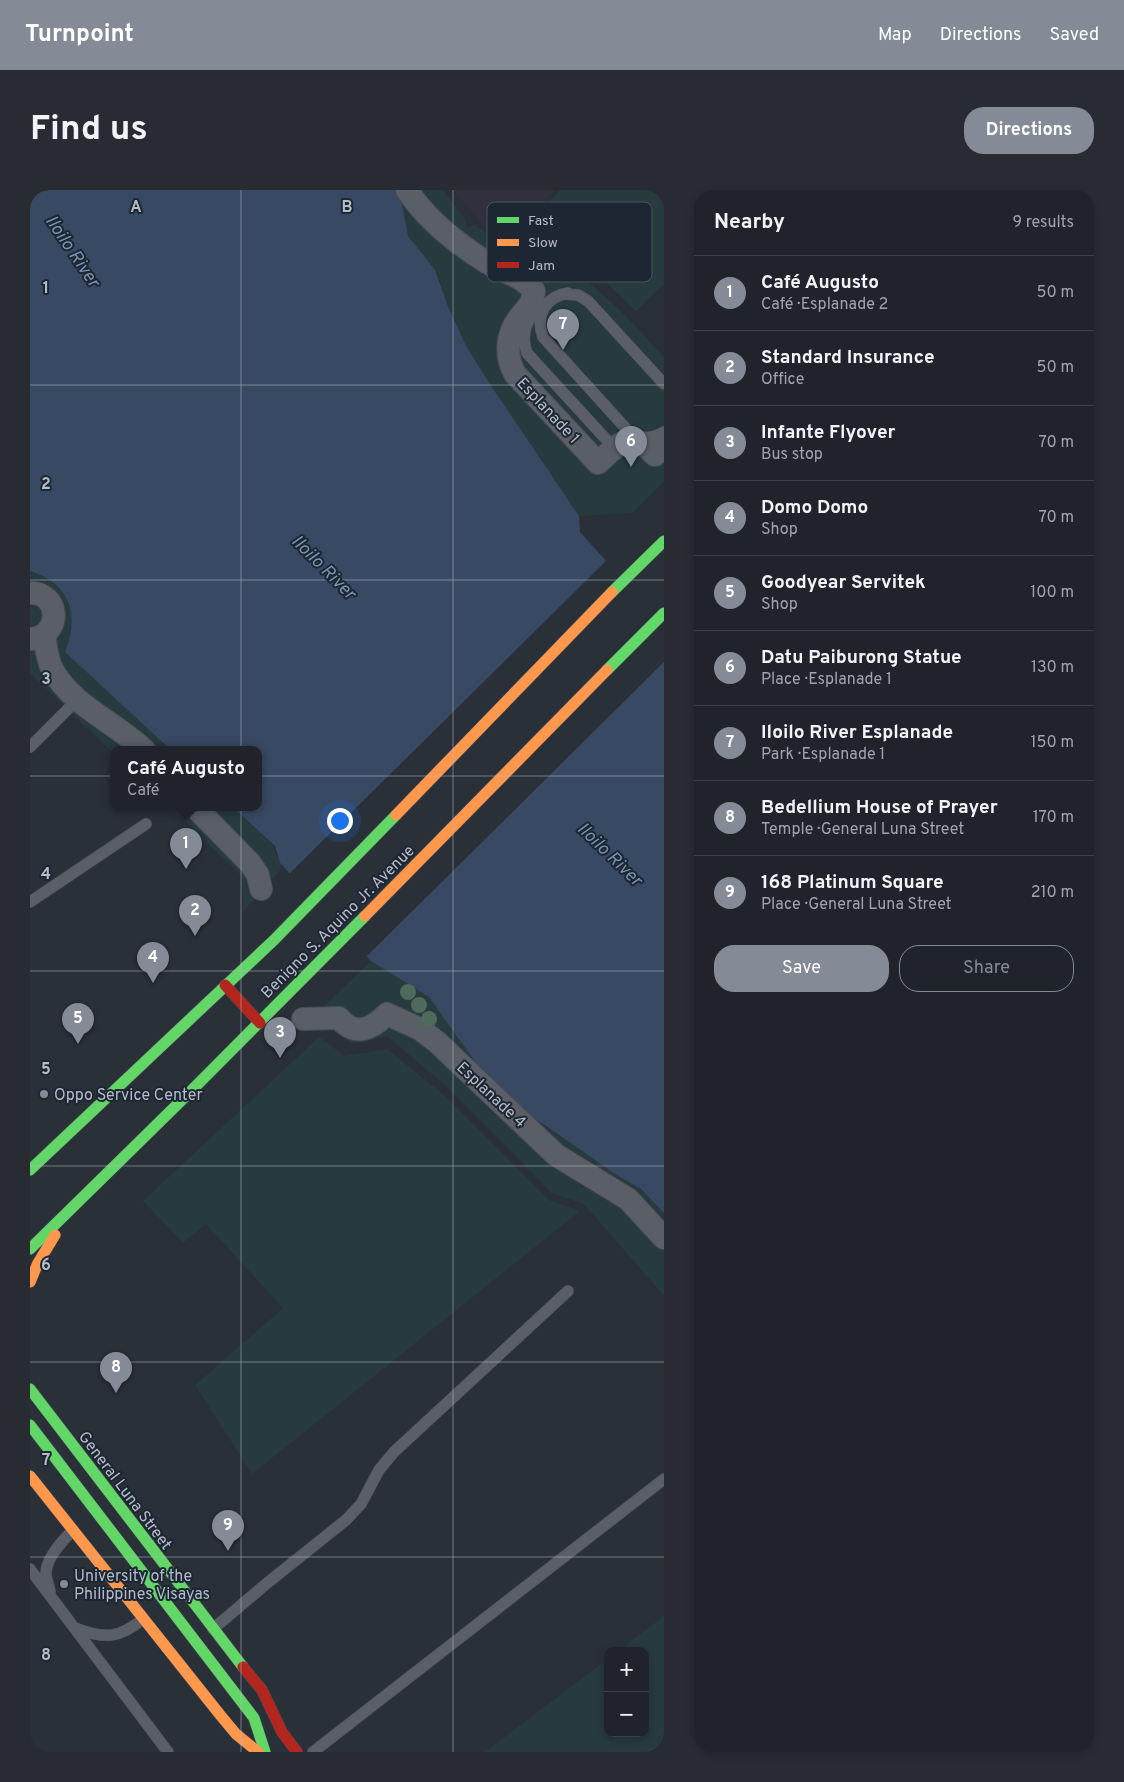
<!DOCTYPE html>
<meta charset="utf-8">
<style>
body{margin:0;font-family:Overpass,sans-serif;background:#282c32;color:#f1f3f6}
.controls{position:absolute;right:15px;bottom:15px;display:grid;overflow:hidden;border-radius:10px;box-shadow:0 2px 8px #0003}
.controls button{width:45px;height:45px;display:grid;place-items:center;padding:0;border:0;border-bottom:1px solid #3d4147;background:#20242a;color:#f1f3f6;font:25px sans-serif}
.you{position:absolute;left:309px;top:630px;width:18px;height:18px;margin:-12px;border:4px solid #fff;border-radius:50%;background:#1a73e8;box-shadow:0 0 0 8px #1a73e833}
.badge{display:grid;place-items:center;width:32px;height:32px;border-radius:50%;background:#848b96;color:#fff;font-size:16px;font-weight:700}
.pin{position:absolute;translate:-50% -41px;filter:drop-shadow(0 1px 2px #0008)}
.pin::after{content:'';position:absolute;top:26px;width:18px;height:15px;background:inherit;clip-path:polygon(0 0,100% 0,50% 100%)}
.popup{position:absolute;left:80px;top:556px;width:152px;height:65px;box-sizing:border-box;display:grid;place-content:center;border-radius:10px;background:#20242a;filter:drop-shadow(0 1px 4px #0005);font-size:16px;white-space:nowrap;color:#a2a4a8}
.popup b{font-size:19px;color:#f1f3f6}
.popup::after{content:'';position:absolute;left:50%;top:100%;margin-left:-10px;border:10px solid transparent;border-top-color:#20242a}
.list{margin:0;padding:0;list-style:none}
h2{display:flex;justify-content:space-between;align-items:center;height:65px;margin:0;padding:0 20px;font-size:21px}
h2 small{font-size:16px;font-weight:400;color:#a2a4a8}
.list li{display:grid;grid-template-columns:32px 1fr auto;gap:15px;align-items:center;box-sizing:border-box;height:75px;padding:0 20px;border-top:1px solid #3d4147}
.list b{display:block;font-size:19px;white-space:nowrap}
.list p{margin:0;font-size:16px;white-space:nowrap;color:#a2a4a8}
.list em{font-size:16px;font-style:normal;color:#a2a4a8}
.actions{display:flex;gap:10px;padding:15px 20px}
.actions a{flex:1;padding:11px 0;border:1px solid #848b96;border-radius:20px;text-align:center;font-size:18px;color:#848b96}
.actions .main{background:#848b96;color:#fff}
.map{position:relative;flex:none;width:634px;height:1562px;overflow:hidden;border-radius:20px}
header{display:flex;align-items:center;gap:30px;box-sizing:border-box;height:70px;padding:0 25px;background:#848b96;color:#fff}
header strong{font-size:24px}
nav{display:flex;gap:28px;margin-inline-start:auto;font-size:18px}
.intro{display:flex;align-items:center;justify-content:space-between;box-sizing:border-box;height:120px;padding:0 30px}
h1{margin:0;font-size:35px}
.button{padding:12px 22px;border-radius:20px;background:#848b96;color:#fff;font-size:18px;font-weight:700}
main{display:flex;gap:30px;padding:0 30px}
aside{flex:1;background:#20242a;border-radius:20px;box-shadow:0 2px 8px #0003}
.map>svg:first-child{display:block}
.medical{fill:#31303e}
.green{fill:#273a3e}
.water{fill:#384963}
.pier{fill:#2a3038}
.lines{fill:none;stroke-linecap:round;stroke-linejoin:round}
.lane-casing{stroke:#484c53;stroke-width:12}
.street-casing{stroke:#484c53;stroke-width:24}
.fast-casing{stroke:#484c55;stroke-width:12}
.slow-casing{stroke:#484c55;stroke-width:12}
.jam-casing{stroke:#484c55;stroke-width:12}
.lane{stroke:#5a5e66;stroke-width:11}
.street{stroke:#5a5e66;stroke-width:22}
.fast{stroke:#63d668;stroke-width:11}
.slow{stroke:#ff974d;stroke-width:11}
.jam{stroke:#b3261e;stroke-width:11}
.tree{fill:#4e6a5a}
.grid{fill:none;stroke:#b4bcc9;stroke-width:1;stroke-opacity:0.55}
.poi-dot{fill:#848b96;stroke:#1d2633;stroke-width:2}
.labels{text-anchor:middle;stroke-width:4;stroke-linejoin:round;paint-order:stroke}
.street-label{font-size:16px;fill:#b4bcc9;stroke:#1d2633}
.poi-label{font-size:16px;fill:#b4bcc9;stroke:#1d2633;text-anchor:start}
.water-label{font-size:18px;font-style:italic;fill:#7c92b1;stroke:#1d2633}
.key{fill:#1d2633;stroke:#4a5360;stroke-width:1}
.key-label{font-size:14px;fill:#b4bcc9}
.grid-label{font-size:16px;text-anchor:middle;font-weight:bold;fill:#b4bcc9;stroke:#1d2633;stroke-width:4;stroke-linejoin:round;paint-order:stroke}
</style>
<header>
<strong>Turnpoint</strong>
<nav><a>Map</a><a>Directions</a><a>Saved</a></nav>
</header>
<div class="intro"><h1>Find us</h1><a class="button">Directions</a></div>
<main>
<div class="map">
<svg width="634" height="1562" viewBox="0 0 634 1562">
<rect width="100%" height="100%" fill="#2a3038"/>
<path class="medical" d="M423,0h102l-47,51 -22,-13z"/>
<path class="green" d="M321,0h92l22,29 1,9 9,-3 21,14 65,25 31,21 34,31 38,41v124l-32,32 -53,3z
M530,0h104v94l-28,27 -64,-61 -55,-13z
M0,350l185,210h-101l-1,3 -83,-80z
M141,618h87l24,60 -39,44 -2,-37z
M362,762l224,222 25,15 23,24v83l-80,-92 -32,-11 -104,-105 -61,-52 -35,8 -36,-30 55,-53 6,3z
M289,847l26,19 42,-7 57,46 105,105 31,11 -328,263 -57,-89 88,-77 -77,-84 -23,19 -40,-42z
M634,1426v136h-179l123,-93v74h37v-82h-27z"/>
<path class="water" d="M0,0h364l7,9 7,37 27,34 12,34 17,38 25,41 90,133 1,16 84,93v588l-23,-24 -26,-15 -73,-51 -21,-9 -33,-34 -59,-83 -58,-36 -91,-98 -5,-17 -41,-38h24v-58h-87l-106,-98c15,-37 5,-69 -35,-81z"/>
<path class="pier" d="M578,369l56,62v41l-299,296 -77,-83z"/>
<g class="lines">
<defs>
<path id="lane" d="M538,103c-23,4 -33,23 -25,44l87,96c12,6 22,6 34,-1
M532,104l16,1 10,6 76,83
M501,126c-7,12 -9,24 -4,37l87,95
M0,557l47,-47
M0,712l116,-78
M0,1379l138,183
M20,1402c-1,-6 -4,-13 -4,-19 0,-15 17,-33 27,-43
M45,1438c29,11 44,11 68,-9
M183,1439l53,-45 80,-64 15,-16 18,-34 15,-18 174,-161
M283,1562l351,-273"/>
<path id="street" d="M377,0c20,30 50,54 81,73 15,9 35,13 46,28 -1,13 -8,18 -15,27 -13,17 -14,38 -4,56l83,89c21,-19 32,-35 57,-8l9,-9
M0,403c30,-1 33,42 1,46
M14,445c2,11 3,24 8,34 20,37 63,53 92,81
M166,618l54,55 8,12 3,14
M273,829l36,-1c16,19 32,12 48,-4l33,15 17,13 119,113 72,44 36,39"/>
<path id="fast" d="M582,402l52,-51
M577,480l57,-57
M0,980l244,-230 122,-125
M0,1059l160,-157 175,-176
M0,1199l213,278
M0,1235l224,293 11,34"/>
<path id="slow" d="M366,625l216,-223
M335,726l242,-246
M0,1092l8,-19 17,-28
M0,1286l191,240 15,18 22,18"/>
<path id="jam" d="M195,795l35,38
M213,1477l19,23 20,42 15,20"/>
</defs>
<use href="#lane" class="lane-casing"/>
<use href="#street" class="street-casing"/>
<use href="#fast" class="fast-casing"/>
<use href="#slow" class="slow-casing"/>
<use href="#jam" class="jam-casing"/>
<use href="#lane" class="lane"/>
<use href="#street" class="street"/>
<use href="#fast" class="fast"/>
<use href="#slow" class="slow"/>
<use href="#jam" class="jam"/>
</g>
<g class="tree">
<circle cx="378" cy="802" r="8"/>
<circle cx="389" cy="815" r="8"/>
<circle cx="399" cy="829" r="8"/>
</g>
<path class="grid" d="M211,0v1562M423,0v1562M0,195h634M0,390h634M0,586h634M0,781h634M0,976h634M0,1172h634M0,1367h634"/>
<g class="poi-dot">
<circle cx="14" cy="904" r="5"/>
<circle cx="34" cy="1394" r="5"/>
</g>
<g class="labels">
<g class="street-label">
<text transform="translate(519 220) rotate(47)" y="6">Esplanade 1</text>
<text transform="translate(307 731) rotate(-45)" y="6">Benigno S. Aquino Jr. Avenue</text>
<text transform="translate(462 904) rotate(43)" y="6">Esplanade 4</text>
<text transform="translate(96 1300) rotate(53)" y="6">General Luna Street</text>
</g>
<g class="poi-label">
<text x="24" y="910">Oppo Service Center</text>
<text x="44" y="1391">University of the<tspan x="44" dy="18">Philippines Visayas</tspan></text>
</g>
<g class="water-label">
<text transform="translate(43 61) rotate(56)" y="6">Iloilo River</text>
<text transform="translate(294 377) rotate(45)" y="6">Iloilo River</text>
<text transform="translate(580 664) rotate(44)" y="6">Iloilo River</text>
</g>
</g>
<rect x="457" y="12" width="165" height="80" rx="8" class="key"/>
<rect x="467" y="27" width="22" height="6" fill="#63d668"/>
<rect x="467" y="49" width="22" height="7" fill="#ff974d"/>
<rect x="467" y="72" width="22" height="6" fill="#b3261e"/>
<g class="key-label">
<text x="498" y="35">Fast</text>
<text x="498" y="57">Slow</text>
<text x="498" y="80">Jam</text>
</g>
<g class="grid-label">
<text x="106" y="22">A</text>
<text x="317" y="22">B</text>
<text x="16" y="103">1</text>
<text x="16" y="299">2</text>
<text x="16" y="494">3</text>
<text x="16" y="689">4</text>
<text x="16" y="884">5</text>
<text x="16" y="1080">6</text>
<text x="16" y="1275">7</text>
<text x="16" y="1470">8</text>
</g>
</svg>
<div class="controls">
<button>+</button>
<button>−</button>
</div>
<div class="you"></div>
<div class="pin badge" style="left:156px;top:679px">1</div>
<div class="popup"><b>Café Augusto</b>Café</div>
<div class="pin badge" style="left:165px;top:746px">2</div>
<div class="pin badge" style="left:250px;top:868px">3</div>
<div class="pin badge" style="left:123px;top:793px">4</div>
<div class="pin badge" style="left:48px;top:854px">5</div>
<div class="pin badge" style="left:601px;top:277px">6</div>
<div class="pin badge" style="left:533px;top:160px">7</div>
<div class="pin badge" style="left:86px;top:1203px">8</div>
<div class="pin badge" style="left:198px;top:1361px">9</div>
</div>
<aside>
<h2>Nearby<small>9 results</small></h2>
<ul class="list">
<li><span class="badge">1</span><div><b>Café Augusto</b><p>Café · Esplanade 2</p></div><em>50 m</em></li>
<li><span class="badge">2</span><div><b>Standard Insurance</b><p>Office</p></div><em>50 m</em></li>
<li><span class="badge">3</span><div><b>Infante Flyover</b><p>Bus stop</p></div><em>70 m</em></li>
<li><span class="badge">4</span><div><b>Domo Domo</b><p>Shop</p></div><em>70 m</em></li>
<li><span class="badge">5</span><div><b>Goodyear Servitek</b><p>Shop</p></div><em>100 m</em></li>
<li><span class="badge">6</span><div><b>Datu Paiburong Statue</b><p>Place · Esplanade 1</p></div><em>130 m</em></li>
<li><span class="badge">7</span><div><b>Iloilo River Esplanade</b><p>Park · Esplanade 1</p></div><em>150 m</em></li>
<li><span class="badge">8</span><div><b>Bedellium House of Prayer</b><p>Temple · General Luna Street</p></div><em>170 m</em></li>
<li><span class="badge">9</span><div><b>168 Platinum Square</b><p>Place · General Luna Street</p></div><em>210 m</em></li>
</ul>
<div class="actions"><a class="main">Save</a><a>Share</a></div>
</aside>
</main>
